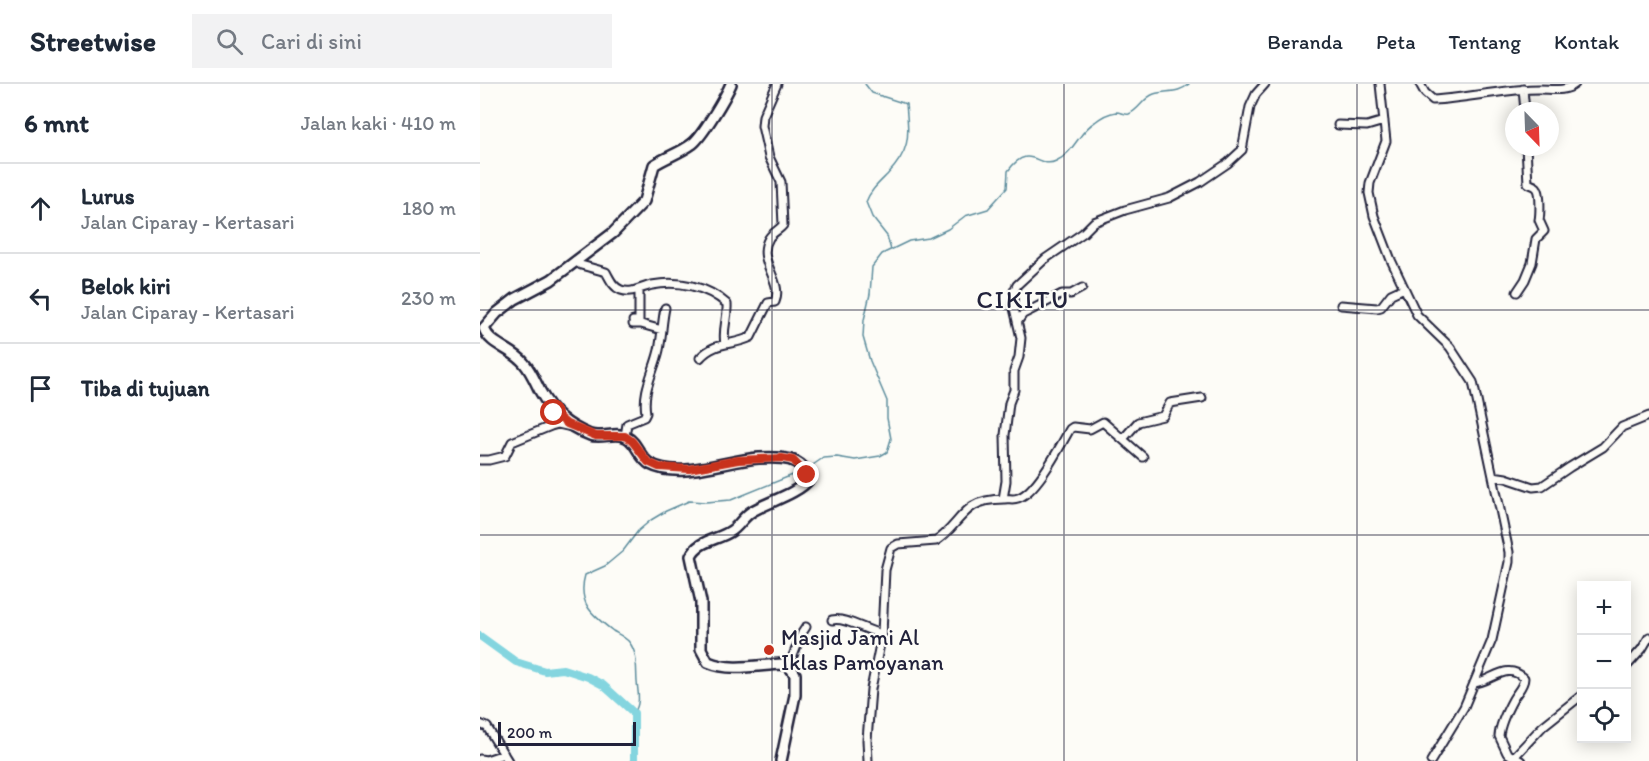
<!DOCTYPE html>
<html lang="id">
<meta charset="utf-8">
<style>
body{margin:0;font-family:Itim,sans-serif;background:#f2f2f3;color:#1f2937}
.controls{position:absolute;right:18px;bottom:18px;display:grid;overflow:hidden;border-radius:0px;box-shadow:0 3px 15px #0003}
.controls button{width:54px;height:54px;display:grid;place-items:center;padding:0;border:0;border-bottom:2px solid #e0e1e3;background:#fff;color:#1f2937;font:30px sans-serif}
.compass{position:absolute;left:1025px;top:18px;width:54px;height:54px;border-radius:50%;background:#fff;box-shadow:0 3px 15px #0003;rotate:157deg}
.scale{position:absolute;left:18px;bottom:15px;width:138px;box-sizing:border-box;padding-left:6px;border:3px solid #22223b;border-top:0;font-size:16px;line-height:21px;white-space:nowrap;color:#22223b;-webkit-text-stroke:4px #fdfcf7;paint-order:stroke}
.stop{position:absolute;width:18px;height:18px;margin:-14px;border:4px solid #c8321e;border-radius:50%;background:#fff}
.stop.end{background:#c8321e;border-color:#fff;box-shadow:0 2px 6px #0008}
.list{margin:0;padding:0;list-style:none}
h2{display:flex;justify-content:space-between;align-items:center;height:78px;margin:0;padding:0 24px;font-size:26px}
h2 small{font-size:20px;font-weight:400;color:#747a83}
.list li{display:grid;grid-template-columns:39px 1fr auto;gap:18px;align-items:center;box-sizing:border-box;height:90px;padding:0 24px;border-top:2px solid #e0e1e3}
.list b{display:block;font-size:22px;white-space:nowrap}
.list p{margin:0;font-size:20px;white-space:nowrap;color:#747a83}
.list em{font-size:20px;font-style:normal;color:#747a83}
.icon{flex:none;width:33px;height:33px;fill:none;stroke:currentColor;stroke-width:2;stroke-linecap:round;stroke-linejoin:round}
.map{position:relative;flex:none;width:1169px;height:677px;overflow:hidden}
header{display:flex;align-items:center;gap:36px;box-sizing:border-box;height:84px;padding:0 30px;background:#fff;border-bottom:2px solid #e0e1e3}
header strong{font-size:28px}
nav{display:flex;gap:33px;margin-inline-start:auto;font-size:21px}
.search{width:420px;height:54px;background:#f2f2f3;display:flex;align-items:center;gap:15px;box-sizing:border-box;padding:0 21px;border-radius:0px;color:#747a83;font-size:22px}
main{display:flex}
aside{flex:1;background:#fff}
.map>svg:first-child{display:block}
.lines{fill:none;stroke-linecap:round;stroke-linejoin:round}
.stream{stroke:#5d8d9d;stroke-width:1.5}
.river{stroke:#84d5df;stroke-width:8}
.minor-casing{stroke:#22223b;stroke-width:11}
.major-casing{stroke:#22223b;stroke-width:14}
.minor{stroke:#fdfcf7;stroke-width:7}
.major{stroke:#fdfcf7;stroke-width:9}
.route{stroke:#c8321e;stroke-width:8}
.grid{fill:none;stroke:#22223b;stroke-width:1.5;stroke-opacity:0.55}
.poi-dot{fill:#c8321e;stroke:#fdfcf7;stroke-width:2}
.labels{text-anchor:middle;stroke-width:4.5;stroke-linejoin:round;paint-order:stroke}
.poi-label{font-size:22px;fill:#22223b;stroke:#fdfcf7;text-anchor:start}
.quarter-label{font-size:26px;letter-spacing:1.5px;fill:#22223b;stroke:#fdfcf7}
</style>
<header>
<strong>Streetwise</strong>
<div class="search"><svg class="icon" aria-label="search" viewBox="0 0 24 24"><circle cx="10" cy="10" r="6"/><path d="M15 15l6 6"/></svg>Cari di sini</div>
<nav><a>Beranda</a><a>Peta</a><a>Tentang</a><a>Kontak</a></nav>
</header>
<main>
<aside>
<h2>6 mnt<small>Jalan kaki · 410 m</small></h2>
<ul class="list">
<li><svg class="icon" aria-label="ahead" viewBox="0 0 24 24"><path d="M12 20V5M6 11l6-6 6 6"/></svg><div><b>Lurus</b><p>Jalan Ciparay - Kertasari</p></div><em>180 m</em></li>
<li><svg class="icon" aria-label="left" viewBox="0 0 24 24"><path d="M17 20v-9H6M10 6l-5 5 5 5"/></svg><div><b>Belok kiri</b><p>Jalan Ciparay - Kertasari</p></div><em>230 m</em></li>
<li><svg class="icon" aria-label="arrive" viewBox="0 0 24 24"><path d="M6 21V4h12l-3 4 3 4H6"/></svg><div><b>Tiba di tujuan</b></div></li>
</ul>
</aside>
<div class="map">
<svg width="1169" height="677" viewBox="0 0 1169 677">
<rect width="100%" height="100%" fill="#fdfcf7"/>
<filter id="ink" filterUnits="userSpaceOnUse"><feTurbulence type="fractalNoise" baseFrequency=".0167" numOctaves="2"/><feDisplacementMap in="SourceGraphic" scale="12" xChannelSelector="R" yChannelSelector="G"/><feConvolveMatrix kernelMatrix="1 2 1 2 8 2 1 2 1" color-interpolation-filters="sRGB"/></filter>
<g filter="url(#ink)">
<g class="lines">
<path class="stream" d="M385,0l7,9 34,11c3,33 5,46 -19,71 -8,8 -17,16 -21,27l6,15 15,19 4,14
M327,385l16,-11 14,-1 18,3 25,-4 7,-4 4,-13 -4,-21v-17l-17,-40 -7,-24 1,-17 6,-26 2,-27 10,-13 27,-13 20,-3 19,-9 17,-13 23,-7 19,-21 1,-17c22,-30 30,-1 48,-10 18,-8 23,-30 39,-39 5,-4 14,-9 21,-10 5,0 8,3 13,2 10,-4 15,-17 25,-20 13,-4 24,0 35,-10
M154,629c7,-10 4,-20 3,-31 -1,-14 1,-29 -8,-40 -4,-5 -11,-8 -16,-11 -21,-16 -36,-28 -28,-56l20,-9 18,-15 15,-20 13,-11 15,-9 23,-10 17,1 25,-2 69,-28"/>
<path class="river" d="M0,552l36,26 29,9 18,-2 25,8 15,8 31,28v48"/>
<defs>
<path id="minor" d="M900,0l6,57 -16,42 -1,10 5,23 17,44 26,55 33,32 23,35 36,170v10l-17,78 -28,67 -33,54
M940,0l5,9 8,7c35,-2 71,-11 106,-11 13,0 26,3 36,-5
M1043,5l2,22
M858,41l29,1 17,-5
M95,177l6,4 25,7c4,7 7,15 15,18 11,4 21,-3 31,-5 26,-5 55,1 75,19 1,16 -5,25 -2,40
M1037,208l8,-12 7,-17 4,-24 8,-8 -5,-11c1,-5 2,-28 -2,-32 -2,-3 -6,-3 -9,-5l-2,-36
M861,221l36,3 4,-1 10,-13 13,-6
M153,237h6v-31
M538,237l5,-7 10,-5 29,-15h9l11,-6
M153,240h8l21,6
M220,274c15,-17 32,-12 51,-21l17,-34 7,-1c9,-22 -20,-41 -6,-64 3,-5 10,-8 14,-13l-2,-43 -12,-25 -7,-31 1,-10 14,-32
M145,352l2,-12 17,-7 2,-4c-4,-23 8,-41 13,-63 3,-14 3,-28 6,-42
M643,355l15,-17 25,-6 7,-13 32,-5
M0,376h9l16,-4 7,-14 39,-16 7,-2 13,3
M1013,392l13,2 27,9 9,-1 28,-19 33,-20 19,-20 27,-11
M523,415l3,-18 -1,-46 4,-32 5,-13v-19l5,-14 2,-19 -8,-34 1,-13 3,-6 28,-26 38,-26 11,-11 31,-12 44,-12 31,-16 28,-19 14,-13 8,-43 6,-13 9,-10
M352,536c14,-3 34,11 50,14
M309,582l13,-33 4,-6
M1146,583l16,-18 7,-12
M994,599c18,-1 32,-22 50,-5 0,8 -7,14 -11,21 -6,11 -13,25 -14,37l8,17 14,8
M0,640l7,3 21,34
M1033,674l30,-32 39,-31
M0,675l6,1 18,-6
M388,677l-1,-21 4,-51 11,-55 3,-64 6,-22 7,-4 38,-3c15,-9 23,-26 37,-35 8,-5 21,-7 31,-7 5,-1 9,1 14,-1 19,-6 42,-52 52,-69l3,-2 17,2 13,-7 40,35"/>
<path id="major" d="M251,0c-5,12 -29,53 -39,60 -12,9 -26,13 -38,21l-10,36 -31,32 -62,47 -36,19 -18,14 -13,15c5,17 29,21 40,35 7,8 11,18 16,28 12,22 27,35 50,44 12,4 26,-4 36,2 11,5 13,21 24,27 30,16 77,-4 109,-6 20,-1 44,-2 50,21 -11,15 -42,23 -58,33 -8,5 -12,14 -20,19 -13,9 -33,9 -40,25l10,46v47l7,13c23,10 50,3 74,2l7,2 6,8v21l-14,66"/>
</defs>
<use href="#minor" class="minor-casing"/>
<use href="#major" class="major-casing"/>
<use href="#minor" class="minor"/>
<use href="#major" class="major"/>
</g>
</g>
<g class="lines" filter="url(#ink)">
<path class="route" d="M74,329l13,11 29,12h29l7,5 16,21 11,5 30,2 49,-9 44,-2 11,2 14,15"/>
</g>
<path class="grid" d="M292,0v677M584,0v677M877,0v677M0,226h1169M0,451h1169"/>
<circle class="poi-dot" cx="289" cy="566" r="6"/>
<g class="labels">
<g class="poi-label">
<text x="301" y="561">Masjid Jami Al<tspan x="301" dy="25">Iklas Pamoyanan</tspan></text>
</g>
<g class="quarter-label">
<text x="543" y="224">CIKITU</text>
</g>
</g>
</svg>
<div class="controls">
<button>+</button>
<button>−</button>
<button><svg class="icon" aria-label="locate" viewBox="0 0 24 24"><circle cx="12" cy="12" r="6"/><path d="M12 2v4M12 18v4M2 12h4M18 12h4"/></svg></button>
</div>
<svg class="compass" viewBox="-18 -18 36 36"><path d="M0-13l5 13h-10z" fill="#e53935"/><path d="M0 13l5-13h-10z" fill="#747a83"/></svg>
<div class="scale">200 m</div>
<div class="stop" style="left:74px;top:329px"></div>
<div class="stop end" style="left:327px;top:391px"></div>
</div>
</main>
